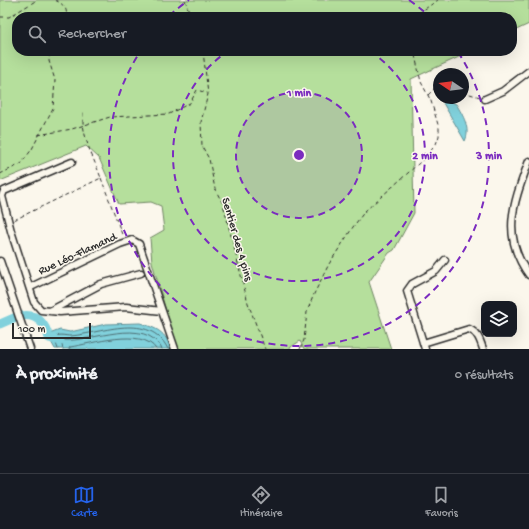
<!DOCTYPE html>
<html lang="fr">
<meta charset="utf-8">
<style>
body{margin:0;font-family:"Gochi Hand",sans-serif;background:#242831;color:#f1f3f6}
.controls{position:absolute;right:12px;bottom:12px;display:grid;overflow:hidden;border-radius:8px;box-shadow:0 4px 16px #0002}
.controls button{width:36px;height:36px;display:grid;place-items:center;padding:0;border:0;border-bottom:1px solid #363941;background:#171b24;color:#f1f3f6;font:20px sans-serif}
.compass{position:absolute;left:433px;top:68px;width:36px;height:36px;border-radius:50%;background:#171b24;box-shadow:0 4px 16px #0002;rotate:283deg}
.scale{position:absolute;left:12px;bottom:10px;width:79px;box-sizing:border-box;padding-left:4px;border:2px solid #2b2b2b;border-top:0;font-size:11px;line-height:14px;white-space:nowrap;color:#2b2b2b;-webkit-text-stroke:3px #fbf7ec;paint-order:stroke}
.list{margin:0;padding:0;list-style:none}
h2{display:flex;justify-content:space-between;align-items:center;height:52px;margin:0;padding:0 16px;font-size:17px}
h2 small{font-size:13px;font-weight:400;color:#9ea1a6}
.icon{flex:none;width:22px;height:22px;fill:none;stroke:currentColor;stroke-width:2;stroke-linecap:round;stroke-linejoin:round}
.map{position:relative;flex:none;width:529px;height:349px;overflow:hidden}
.search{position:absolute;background:#171b24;box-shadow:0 4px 16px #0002;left:12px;right:12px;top:12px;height:44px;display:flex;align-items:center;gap:10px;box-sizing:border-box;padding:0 14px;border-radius:16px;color:#9ea1a6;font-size:15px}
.sheet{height:124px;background:#171b24}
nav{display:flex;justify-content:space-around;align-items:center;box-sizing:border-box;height:56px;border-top:1px solid #363941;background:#171b24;font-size:11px;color:#9ea1a6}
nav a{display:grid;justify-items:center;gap:2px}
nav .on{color:#2563eb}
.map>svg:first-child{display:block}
.green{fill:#b5df9c;stroke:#708564}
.water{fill:#81d1dc;stroke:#5f8f95}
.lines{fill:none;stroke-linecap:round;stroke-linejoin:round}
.shore{stroke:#4d6d72;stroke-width:1}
.river{stroke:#81d1dc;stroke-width:9}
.minor-casing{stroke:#2b2b2b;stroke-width:9}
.path{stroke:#2b2b2b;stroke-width:1;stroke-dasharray:4 3;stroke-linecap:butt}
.minor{stroke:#fbf7ec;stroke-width:6}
.ring{fill:none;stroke:#7b2cbf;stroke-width:2;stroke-dasharray:7 5}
.labels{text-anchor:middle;stroke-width:3;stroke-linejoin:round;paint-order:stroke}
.street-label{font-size:12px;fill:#2b2b2b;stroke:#fbf7ec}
.centre{fill:#7b2cbf;stroke:#fbf7ec;stroke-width:2}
.ring-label{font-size:12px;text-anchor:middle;font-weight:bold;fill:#7b2cbf;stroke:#fbf7ec;stroke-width:3;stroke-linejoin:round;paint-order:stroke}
</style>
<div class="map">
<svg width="529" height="349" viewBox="0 0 529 349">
<rect width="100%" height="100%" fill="#fbf7ec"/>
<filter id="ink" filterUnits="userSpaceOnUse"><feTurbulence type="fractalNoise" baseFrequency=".025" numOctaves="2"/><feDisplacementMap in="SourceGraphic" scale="8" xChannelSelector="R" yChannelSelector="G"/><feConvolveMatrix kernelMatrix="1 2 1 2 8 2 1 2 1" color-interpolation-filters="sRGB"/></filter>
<g filter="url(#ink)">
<path class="green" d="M0,0h529v24l-17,8v-15h-495v34h455l-61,28 3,134 -20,37 -5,3 -20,29 22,67h-87l-4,-8 -12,8h-111l-25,-87 -2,-24 14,-8 -3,-24 -10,-4 -32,2 -20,-46 -13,-12 -86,35z"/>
<path class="water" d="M446,100l10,4c7,11 15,25 9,37l-22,-38z
M140,323c18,6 24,8 32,26h-117l-6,-11 3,-5 8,-3 10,2 36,-8z"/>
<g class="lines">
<path class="shore" d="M58,349l-4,-11c5,-5 10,-2 17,-2 32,-3 78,-25 97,13
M63,349l-2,-7 2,-2c28,3 82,-25 99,9
M69,349l1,-2c21,-3 72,-20 86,2"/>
<path class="river" d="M21,316c16,-3 24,7 28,22l11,3
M0,324l16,-7"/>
<defs>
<path id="minor" d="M485,99l18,-8 26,-20
M529,161c-15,41 -29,74 0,114
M72,162l-68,29 -2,5 9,35 23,71 7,8 19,2 66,-5 36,4
M0,261l30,88
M31,287l89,-43 12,-4 7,4 36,105
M50,311l51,-27 40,-11
M423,343l46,-14c9,4 11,11 14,20
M425,349l-18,-58 5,-7 24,-13 9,-11"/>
</defs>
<use href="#minor" class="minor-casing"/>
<path class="path" d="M55,0c8,4 13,8 11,17
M185,0l6,17
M0,17h9l28,-17
M413,17l25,-17
M203,51l5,43 -7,28 1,24 7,13 6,30 8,15 25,99 17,46
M463,92l17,5
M428,95l7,-7 4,-1
M38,135l34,-6 38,-12 59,-3 21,-11 7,-13 10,3
M0,174l21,-10 11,-15 21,-41 2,-28 -6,-19 1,-10
M101,178l22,59
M14,220l87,-42c-8,-22 -20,-42 -18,-66
M300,349l4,-9 3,-28 7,-18 15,-30 24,-37 12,-16 61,-54 10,-13 3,-8v-8l-8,-27 -10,-19 -7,-31"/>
<use href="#minor" class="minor"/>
</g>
</g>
<circle cx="299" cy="155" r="63" fill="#7b2cbf" fill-opacity=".12"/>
<g class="ring">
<circle cx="299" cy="155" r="63"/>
<path d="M370 51A126 126 0 1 1 228 51"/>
<path d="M169 16A190 190 0 0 1 189 0M409 0A190 190 0 0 1 429 16M458 52A190 190 0 1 1 140 52"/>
</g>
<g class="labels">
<g class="street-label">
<text transform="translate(238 239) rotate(74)" y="4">Sentier des 4 pins</text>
<text transform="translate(77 253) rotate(-25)" y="4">Rue Léo-Flamand</text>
</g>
</g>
<circle cx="299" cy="155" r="6" class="centre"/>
<g class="ring-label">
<text x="299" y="96">1 min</text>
<text x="425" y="159">2 min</text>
<text x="489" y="159">3 min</text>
</g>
</svg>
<div class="controls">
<button><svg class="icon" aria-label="layers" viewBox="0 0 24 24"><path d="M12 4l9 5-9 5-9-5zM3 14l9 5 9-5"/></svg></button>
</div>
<svg class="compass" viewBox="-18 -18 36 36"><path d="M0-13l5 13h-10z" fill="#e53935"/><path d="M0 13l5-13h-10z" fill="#9ea1a6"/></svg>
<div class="scale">100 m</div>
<div class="search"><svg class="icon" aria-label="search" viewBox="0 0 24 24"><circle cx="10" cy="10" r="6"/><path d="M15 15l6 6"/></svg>Rechercher</div>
</div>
<section class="sheet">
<h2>À proximité<small>0 résultats</small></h2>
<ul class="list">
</ul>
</section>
<nav>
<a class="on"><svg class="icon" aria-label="map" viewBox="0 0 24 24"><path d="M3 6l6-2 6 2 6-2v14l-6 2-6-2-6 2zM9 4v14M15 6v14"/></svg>Carte</a>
<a><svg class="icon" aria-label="directions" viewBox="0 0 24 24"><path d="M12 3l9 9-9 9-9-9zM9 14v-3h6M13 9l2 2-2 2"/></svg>Itinéraire</a>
<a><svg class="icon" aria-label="saved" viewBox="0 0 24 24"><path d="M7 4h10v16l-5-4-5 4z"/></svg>Favoris</a>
</nav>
